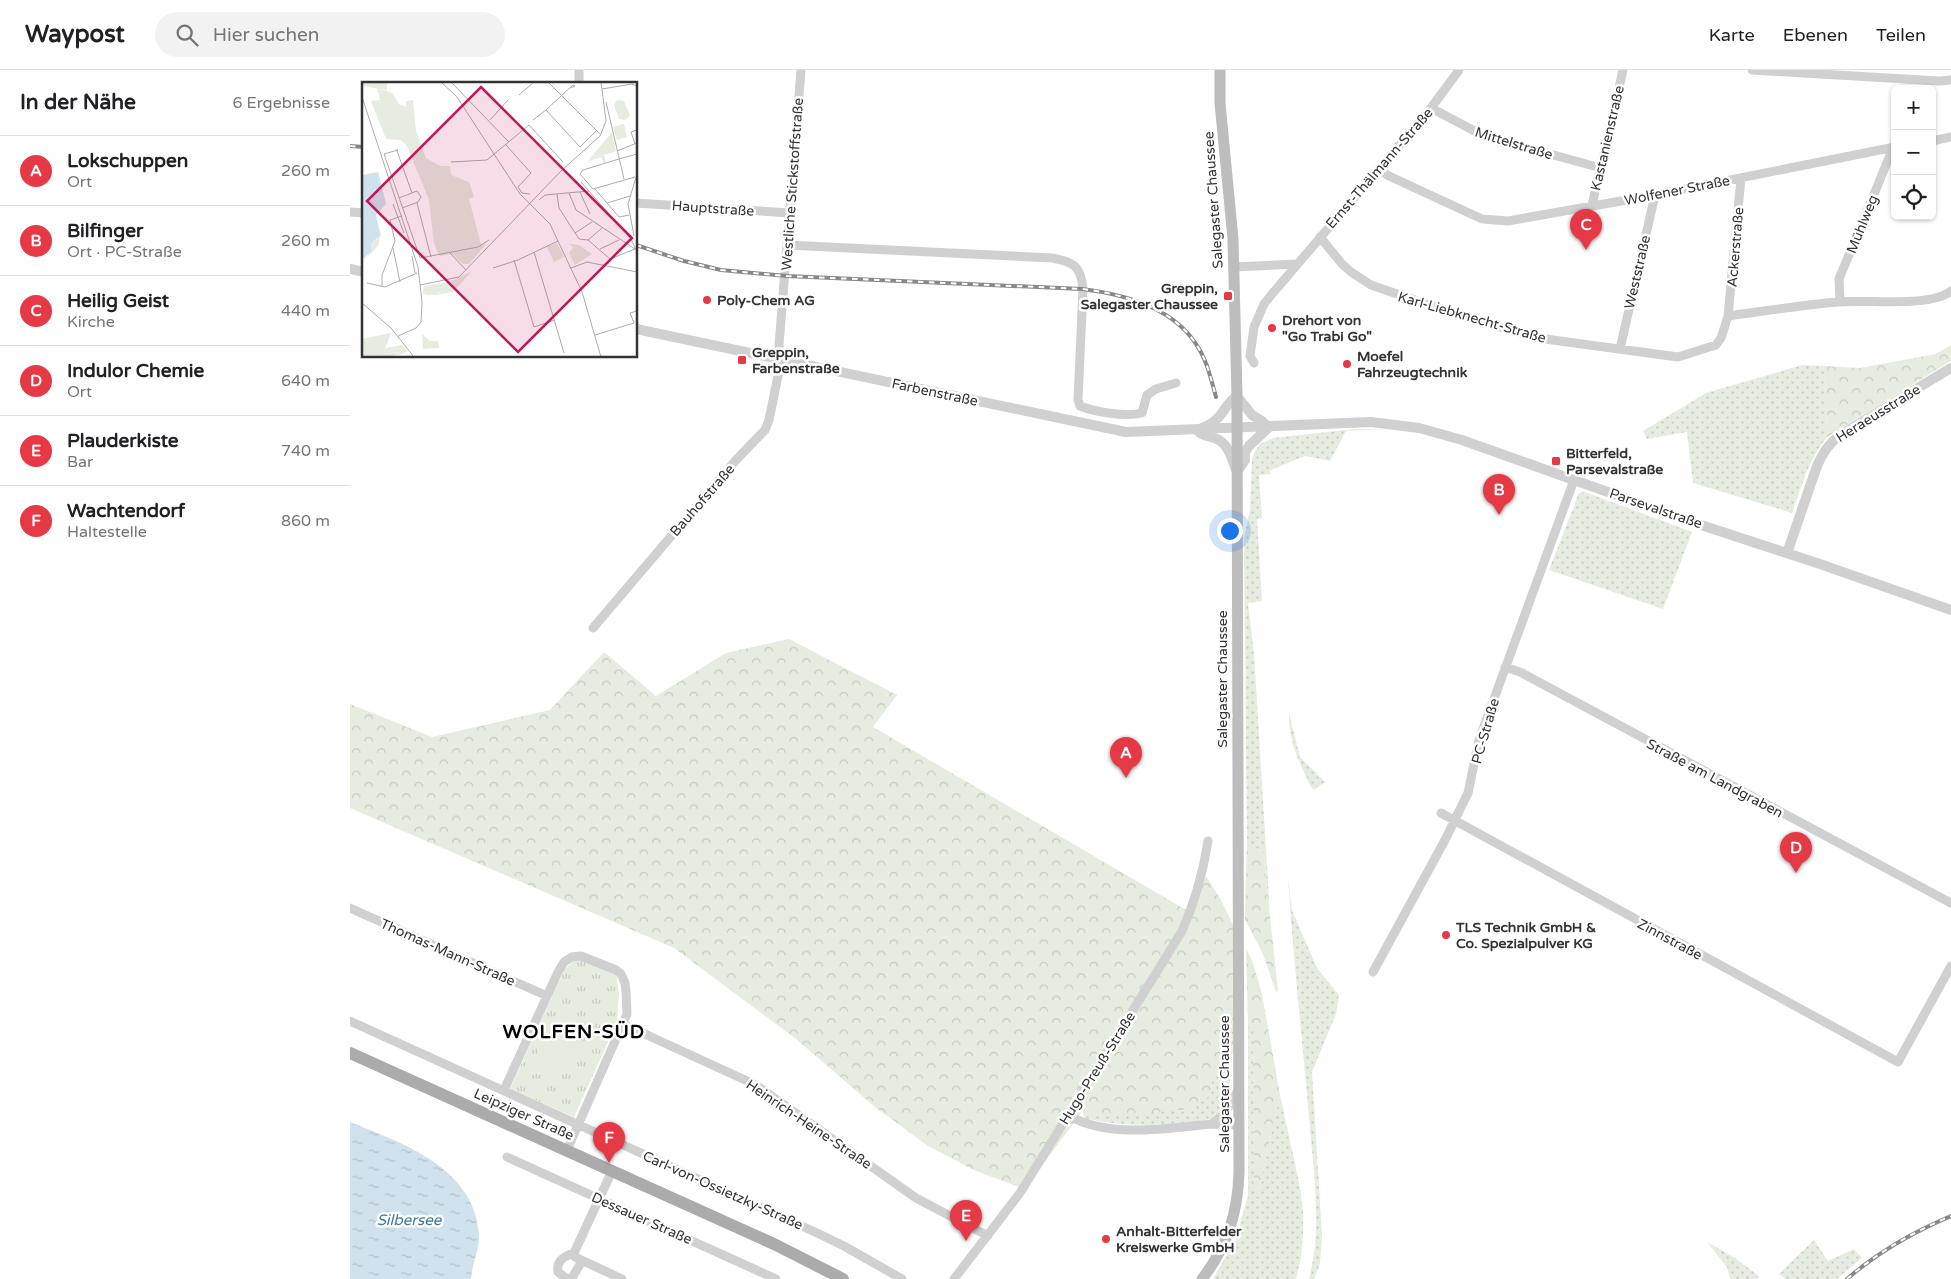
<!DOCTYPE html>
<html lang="de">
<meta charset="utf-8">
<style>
body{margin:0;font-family:"Varela Round",sans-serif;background:#f2f2f2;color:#202124}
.controls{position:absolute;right:15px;top:15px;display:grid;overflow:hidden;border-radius:8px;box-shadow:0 1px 4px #0004}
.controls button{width:45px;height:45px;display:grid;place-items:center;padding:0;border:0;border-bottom:1px solid #e0e0e0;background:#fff;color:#202124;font:25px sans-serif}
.you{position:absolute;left:879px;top:460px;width:18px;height:18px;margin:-12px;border:4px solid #fff;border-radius:50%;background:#1a73e8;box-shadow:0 0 0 8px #1a73e833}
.badge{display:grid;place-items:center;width:32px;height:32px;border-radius:50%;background:#e63946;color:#fff;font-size:16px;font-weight:700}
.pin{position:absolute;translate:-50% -41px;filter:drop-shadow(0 1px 2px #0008)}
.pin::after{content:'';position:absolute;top:26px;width:18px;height:15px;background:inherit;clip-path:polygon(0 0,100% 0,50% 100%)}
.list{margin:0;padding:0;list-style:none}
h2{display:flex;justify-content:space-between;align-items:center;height:65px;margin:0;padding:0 20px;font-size:21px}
h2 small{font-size:16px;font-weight:400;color:#757577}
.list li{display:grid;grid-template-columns:32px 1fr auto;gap:15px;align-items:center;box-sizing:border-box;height:70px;padding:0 20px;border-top:1px solid #e0e0e0}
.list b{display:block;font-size:19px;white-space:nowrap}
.list p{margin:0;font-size:16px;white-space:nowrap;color:#757577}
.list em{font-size:16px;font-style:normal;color:#757577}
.icon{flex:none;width:28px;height:28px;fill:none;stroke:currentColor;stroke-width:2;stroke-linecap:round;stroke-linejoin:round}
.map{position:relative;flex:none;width:1601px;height:1209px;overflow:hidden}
header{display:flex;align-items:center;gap:30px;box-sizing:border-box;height:70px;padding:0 25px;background:#fff;border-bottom:1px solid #e0e0e0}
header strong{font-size:24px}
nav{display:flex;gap:28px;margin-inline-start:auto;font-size:18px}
.search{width:350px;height:45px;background:#f2f2f2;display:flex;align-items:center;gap:12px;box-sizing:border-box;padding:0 18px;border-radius:28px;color:#757577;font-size:19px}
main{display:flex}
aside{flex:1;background:#fff}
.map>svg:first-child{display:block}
.grass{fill:url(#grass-dots)}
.forest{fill:url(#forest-crowns)}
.park{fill:url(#park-tufts)}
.pitch{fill:#e6ecdf}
.water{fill:url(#water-ripples)}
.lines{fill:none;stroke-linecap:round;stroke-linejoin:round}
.minor{stroke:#d0d0d0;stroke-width:9}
.tertiary{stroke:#d0d0d0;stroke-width:10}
.secondary{stroke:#bdbdbd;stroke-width:11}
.primary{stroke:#ababab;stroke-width:12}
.rail-casing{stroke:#888;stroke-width:4}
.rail{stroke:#fff;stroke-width:2;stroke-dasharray:5.5;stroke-linecap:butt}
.poi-dot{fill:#e63946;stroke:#fff;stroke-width:2}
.labels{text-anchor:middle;stroke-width:5;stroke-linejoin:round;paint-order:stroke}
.street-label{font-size:14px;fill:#333;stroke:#fff}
.poi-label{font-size:14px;font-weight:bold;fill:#333;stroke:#fff;text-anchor:start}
.water-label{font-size:15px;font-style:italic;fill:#3f7597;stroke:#fff}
.district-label{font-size:19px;font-weight:bold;letter-spacing:1px;fill:#000;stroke:#fff}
.inset-road{fill:none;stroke:#adadad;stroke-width:1}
.view{fill:#c2185b;fill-opacity:0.15;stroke:#c2185b;stroke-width:2.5}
.inset-edge{fill:none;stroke:#333;stroke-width:2.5}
</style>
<header>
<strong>Waypost</strong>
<div class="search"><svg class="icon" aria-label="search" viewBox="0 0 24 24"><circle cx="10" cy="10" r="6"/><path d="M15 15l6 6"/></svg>Hier suchen</div>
<nav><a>Karte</a><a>Ebenen</a><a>Teilen</a></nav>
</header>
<main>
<aside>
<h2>In der Nähe<small>6 Ergebnisse</small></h2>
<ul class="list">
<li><span class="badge">A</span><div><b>Lokschuppen</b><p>Ort</p></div><em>260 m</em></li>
<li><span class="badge">B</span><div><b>Bilfinger</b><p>Ort · PC-Straße</p></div><em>260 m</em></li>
<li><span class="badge">C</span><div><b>Heilig Geist</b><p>Kirche</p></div><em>440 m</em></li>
<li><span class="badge">D</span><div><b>Indulor Chemie</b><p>Ort</p></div><em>640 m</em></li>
<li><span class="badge">E</span><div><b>Plauderkiste</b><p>Bar</p></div><em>740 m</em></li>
<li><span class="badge">F</span><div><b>Wachtendorf</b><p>Haltestelle</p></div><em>860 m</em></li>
</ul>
</aside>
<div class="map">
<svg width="1601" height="1209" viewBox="0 0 1601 1209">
<defs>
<pattern id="grass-dots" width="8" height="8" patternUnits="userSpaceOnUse" patternTransform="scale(1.25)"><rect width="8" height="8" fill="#e6ecdf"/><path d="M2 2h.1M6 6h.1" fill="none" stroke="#c6cbc0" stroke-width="1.8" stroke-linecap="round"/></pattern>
<pattern id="forest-crowns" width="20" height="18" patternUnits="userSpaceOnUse" patternTransform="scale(1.25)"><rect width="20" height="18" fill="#e6ecdf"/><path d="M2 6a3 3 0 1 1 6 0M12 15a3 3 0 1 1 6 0" fill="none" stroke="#c6cbc0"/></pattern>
<pattern id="park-tufts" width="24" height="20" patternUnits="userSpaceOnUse" patternTransform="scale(1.25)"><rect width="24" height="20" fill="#e6ecdf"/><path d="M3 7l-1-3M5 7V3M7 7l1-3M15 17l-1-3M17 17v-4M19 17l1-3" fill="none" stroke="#c6cbc0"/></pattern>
<pattern id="water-ripples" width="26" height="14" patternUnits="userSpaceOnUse" patternTransform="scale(1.25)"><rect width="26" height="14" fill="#cfe2ee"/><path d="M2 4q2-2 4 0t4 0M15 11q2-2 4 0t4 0" fill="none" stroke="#b2c2cd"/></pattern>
</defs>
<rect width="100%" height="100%" fill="#fff"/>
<path class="grass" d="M1452,295l23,1 2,71c-18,22 -26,50 -35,76l-99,-30 -6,-51 -40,7 -4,-8 63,-38z
M1005,359h32l-41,2 -16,30 -25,-5 -32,13 -4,2 3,3 -13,1 3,43 -5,1 5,82 -14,2 6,51 16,261 -7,-64 -8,-3 -8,-9 -3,-300 6,-29 2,-51 2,-6 6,-9 13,-6z
M1235,422l107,40 -29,77 -114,-39 30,-77z
M939,643l11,44 25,25 -12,8c-13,-25 -25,-49 -24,-77z
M938,807l4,33 8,19 17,39 22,27 -3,19 -24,58 10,164 -2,27 -6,16h-5c14,-53 4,-109 0,-163 -7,-80 -16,-159 -21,-239z
M898,951l5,7 1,160 5,1 21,-94 20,92 3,24v22l-2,25 -5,21h-83l22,-38 13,-45z
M884,960l-5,68c-2,8 -6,14 -13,18 -10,6 -24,6 -35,7 -35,3 -63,3 -97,-5l-1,-8 20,7 108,-22 1,-19 10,-4v-39z
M1464,1170l14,21 26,-12 8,9 -25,21h-52l-6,-5z
M1357,1172l28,16 24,18 -3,3h-26l-3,-12z"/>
<path class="forest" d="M1601,275v16l-124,76 -2,-71 34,2 77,-14z
M439,569l108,56 -24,32 313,183 6,1 14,-35 14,22 13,27 1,105 -12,3v40l-10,3 -1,19 -20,14 -88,8 -20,-7 -58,79 -49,-18 -48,-25 -53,-39 -79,-68 -122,-91 -324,-140v-104l82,33 118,-27 54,-58 52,44 70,-43z
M897,769l8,9 8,3 15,140 -2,1 -13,-38 -18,-34z
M896,879l6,11 10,34 18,101 -21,94 -5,-1 -1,-160 -5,-7z"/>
<path class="park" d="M224,891h12l30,13 3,20 -2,28 -43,95 -64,-28 54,-119z"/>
<path class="pitch" d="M203,950l27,13 -19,40 -27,-13z"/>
<path class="water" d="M0,1052c52,21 124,45 129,112 1,14 -7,30 -8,45h-121z"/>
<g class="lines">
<path class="minor" d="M1402,0l187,11 12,-1
M229,14v-14
M1081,38l53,28 117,32
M1582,71l19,-4
M1028,99l11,7 93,43 26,2 147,-26 240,-48
M286,133l154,10
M1242,135l31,-135
M0,142l14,1
M970,167l22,27 9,8 20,13 87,30 80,23 140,19 38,-12 5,-7 7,-22c37,-5 74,-11 110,-14 28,-3 93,6 113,-11
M437,175l265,13c22,4 29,8 31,31l-5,111 2,6c15,6 46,11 62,7l5,-18 9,-6 20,-6
M884,197l62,-3
M1490,231l-1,-22 54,-131
M1378,246l13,-138
M1270,279l35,-154
M904,293l-4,-7 4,-29 10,-23 8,-10 159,-186 28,-38
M243,558l143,-168 29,-30 4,-10 11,-54 -1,-21 22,-275
M1155,597l15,5 431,231
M1091,743l457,249 53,-96
M0,838l197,88
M1023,902l72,-132 23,-47 11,-53 95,-260
M0,951l465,211 29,14 58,33
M273,954l133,61 160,113 72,38
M154,1020l54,-118 6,-10 8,-5 9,-1 35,14 5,4 4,9 1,8 1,23 -60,136
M719,1046c43,23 97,12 143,8 9,0 18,1 27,1
M861,1054c19,-12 17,-18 28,-35
M157,1087l269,122
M262,1101l-38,82 1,4 47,22
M224,1183c-10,3 -18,8 -16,19l9,7 5,-1 10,-17
M604,1209l66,-86 162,-262c13,-29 21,-58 26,-90"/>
<path class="tertiary" d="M0,199l14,3
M286,259l490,103 245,-10 48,6 43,12 227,81 131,43 131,46
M852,358c23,-9 20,-22 35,-32l15,19 10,6 6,7
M848,361c6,7 13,4 21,9 11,7 13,21 18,32l8,-12v-8l4,-6 19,-18
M1437,483l30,-87c5,-12 12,-23 23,-31l111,-67"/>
<path class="secondary" d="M852,1209c25,-32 36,-66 37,-107l-2,-776 -4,-157 -13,-136v-33"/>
<path class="primary" d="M0,983l424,191 69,35"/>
<defs>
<path id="rail" d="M0,76l14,1
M286,175l48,16 37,9 66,6 295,13c41,5 90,18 114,55 11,16 15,35 20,53
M1497,1209c31,-27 66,-47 104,-63"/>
</defs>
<use href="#rail" class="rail-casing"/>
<use href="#rail" class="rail"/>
</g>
<g class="poi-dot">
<rect x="873" y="221" width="10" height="10" rx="2.5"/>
<circle cx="357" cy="230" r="5"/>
<circle cx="922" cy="258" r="5"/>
<rect x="387" y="285" width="10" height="10" rx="2.5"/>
<circle cx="997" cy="294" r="5"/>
<rect x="1201" y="386" width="10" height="10" rx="2.5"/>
<circle cx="1096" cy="865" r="5"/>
<circle cx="756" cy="1169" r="5"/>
</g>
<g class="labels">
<g class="street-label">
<text transform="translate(1257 68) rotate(-77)" y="5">Kastanienstraße</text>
<text transform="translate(1164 73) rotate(17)" y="5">Mittelstraße</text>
<text transform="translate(1029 98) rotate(-49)" y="5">Ernst-Thälmann-Straße</text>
<text transform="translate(442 114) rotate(-86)" y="5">Westliche Stickstoffstraße</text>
<text transform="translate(1327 120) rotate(-11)" y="5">Wolfener Straße</text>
<text transform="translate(863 130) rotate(-94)" y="5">Salegaster Chaussee</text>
<text transform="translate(363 138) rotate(4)" y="5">Hauptstraße</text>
<text transform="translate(1512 154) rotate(-68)" y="5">Mühlweg</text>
<text transform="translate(1385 177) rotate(-85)" y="5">Ackerstraße</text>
<text transform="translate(1287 202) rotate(-77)" y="5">Weststraße</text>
<text transform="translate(1122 247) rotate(16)" y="5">Karl-Liebknecht-Straße</text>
<text transform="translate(585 322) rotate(12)" y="5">Farbenstraße</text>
<text transform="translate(1528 343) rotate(-32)" y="5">Heraeusstraße</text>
<text transform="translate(352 430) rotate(-49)" y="5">Bauhofstraße</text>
<text transform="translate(1306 438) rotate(19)" y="5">Parsevalstraße</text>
<text transform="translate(872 609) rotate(-90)" y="5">Salegaster Chaussee</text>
<text transform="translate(1135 661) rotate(-74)" y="5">PC-Straße</text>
<text transform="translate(1365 708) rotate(28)" y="5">Straße am Landgraben</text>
<text transform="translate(1320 869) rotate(28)" y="5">Zinnstraße</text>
<text transform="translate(98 882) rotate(24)" y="5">Thomas-Mann-Straße</text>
<text transform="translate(747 998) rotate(-58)" y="5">Hugo-Preuß-Straße</text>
<text transform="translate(874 1014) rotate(-90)" y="5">Salegaster Chaussee</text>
<text transform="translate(174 1044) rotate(24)" y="5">Leipziger Straße</text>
<text transform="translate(459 1054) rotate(34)" y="5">Heinrich-Heine-Straße</text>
<text transform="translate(373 1120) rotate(24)" y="5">Carl-von-Ossietzky-Straße</text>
<text transform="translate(292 1148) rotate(24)" y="5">Dessauer Straße</text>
</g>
<g class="poi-label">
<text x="868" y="223" text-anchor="end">Greppin,<tspan x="868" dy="16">Salegaster Chaussee</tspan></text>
<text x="367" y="235">Poly-Chem AG</text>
<text x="932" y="255">Drehort von<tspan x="932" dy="16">"Go Trabi Go"</tspan></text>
<text x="402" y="287">Greppin,<tspan x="402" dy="16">Farbenstraße</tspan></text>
<text x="1007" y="291">Moefel<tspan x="1007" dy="16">Fahrzeugtechnik</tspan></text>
<text x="1216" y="388">Bitterfeld,<tspan x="1216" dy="16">Parsevalstraße</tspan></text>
<text x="1106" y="862">TLS Technik GmbH &amp;<tspan x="1106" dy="16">Co. Spezialpulver KG</tspan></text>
<text x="766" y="1166">Anhalt-Bitterfelder<tspan x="766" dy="16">Kreiswerke GmbH</tspan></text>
</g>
<g class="water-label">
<text x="59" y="1155">Silbersee</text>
</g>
<g class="district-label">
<text x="224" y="968">WOLFEN-SÜD</text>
</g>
</g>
<g transform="translate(12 12)">
<rect width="275" height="275" fill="#fff"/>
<path d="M195,161l7,14 -10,5 -7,-15zM207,162l10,1 13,9 -17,11 -6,-12 4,-6zM110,189l-19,21 -17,3 5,-3 -7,-6 -4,9 -7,-1 1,-8 26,-4zM40,263l6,6 -13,6 6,-5 -18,2 3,-6z" fill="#e6ecdf"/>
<path d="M15,6l15,5 7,11 7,3v-6l7,-1 3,31 10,27 14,8h10l1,9 18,7 5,15 -5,2 12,46 5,-1 -17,20h-6l-11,-10 -13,2 -5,-13 -5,-43 -22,-54 -6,-6 -15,-1 -15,-38 9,-1zM71,202l7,1 2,5 -6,5 -11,-1 -1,-6zM29,251l-8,21 19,-2 -10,5h-30v-18zM60,252l8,7h8l1,7 -16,1z" fill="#e6ecdf"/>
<path d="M17,130l-3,7 5,15 -3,12 -16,17 10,-12 -1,-7 6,-5 2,-7 -3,-13z" fill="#e6ecdf"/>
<path d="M250,50l4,19 -12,4 2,8h-2l-3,-6 -14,5z" fill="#e6ecdf"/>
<path d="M0,0h25v8l-25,-4z" fill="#e6ecdf"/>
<path d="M255,18l7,1 6,15 -5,4 -6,-1 -5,-14zM262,42l3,13 -10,3 -4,-13z" fill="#e6ecdf"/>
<path d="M16,90l8,32 -10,11 4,20 -9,9 1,7 -10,9v-85z" fill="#cfe2ee"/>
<path class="inset-road" d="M79,0l16,15 63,97 30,30 32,68 19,65M89,0l58,60M186,0l53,53M240,7l30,-5 5,2M157,13l15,-13M0,15l56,170 4,35 -1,20 -5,6 -18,8M244,20l18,77M184,28l34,37 16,-16M128,38l18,-20M171,38l13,-10 15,-14 12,-11 2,1 -4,2M273,62l-4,-12 6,-2M144,63l25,28 -13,14 4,6 8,1M33,68h3l-14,4 36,104M35,69l15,42M255,69l20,-8M257,77l-36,11 -3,4 13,15 42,-12M257,77l18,-5M89,80l36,-2 42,-35 34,37M219,100l50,57 6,13M233,107l24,28 10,-2M218,110l10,22M207,111l7,17 59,39M195,112l2,14 20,31 9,1 22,19 25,-10M37,116l18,-7 4,6 -3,5 -16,6M177,118l6,-5 44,-4M55,121l14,54M245,121l23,-7M31,122l11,29M213,151l17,-11M272,154l-6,-32 9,-30M226,158l14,-12M31,166l7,34M238,167l19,-9M172,170l30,101M88,171l16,17M50,174l3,17M58,176l58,-11 11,-7M152,178l20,67 21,-7M131,186l25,-8 40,-19M209,186l16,-6 50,10M5,201l18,4 32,-14M58,203l39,-8 103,-107 38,-34 6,-15 -5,-39M20,205v-12l13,-34 -5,-21 12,-4M0,221l29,25 23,29M233,253l39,-12 -4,-10 7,-2"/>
<path class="view" d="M119,5l151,151 -114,114 -151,-151z"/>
<rect width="275" height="275" class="inset-edge"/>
</g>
</svg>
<div class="controls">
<button>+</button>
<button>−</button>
<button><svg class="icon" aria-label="locate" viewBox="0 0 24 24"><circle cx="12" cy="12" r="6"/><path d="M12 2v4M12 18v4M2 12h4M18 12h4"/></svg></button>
</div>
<div class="you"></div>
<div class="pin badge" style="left:776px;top:708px">A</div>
<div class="pin badge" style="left:1149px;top:445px">B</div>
<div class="pin badge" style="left:1236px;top:180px">C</div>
<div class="pin badge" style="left:1446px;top:803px">D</div>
<div class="pin badge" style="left:616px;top:1171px">E</div>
<div class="pin badge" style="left:259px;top:1093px">F</div>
</div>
</main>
